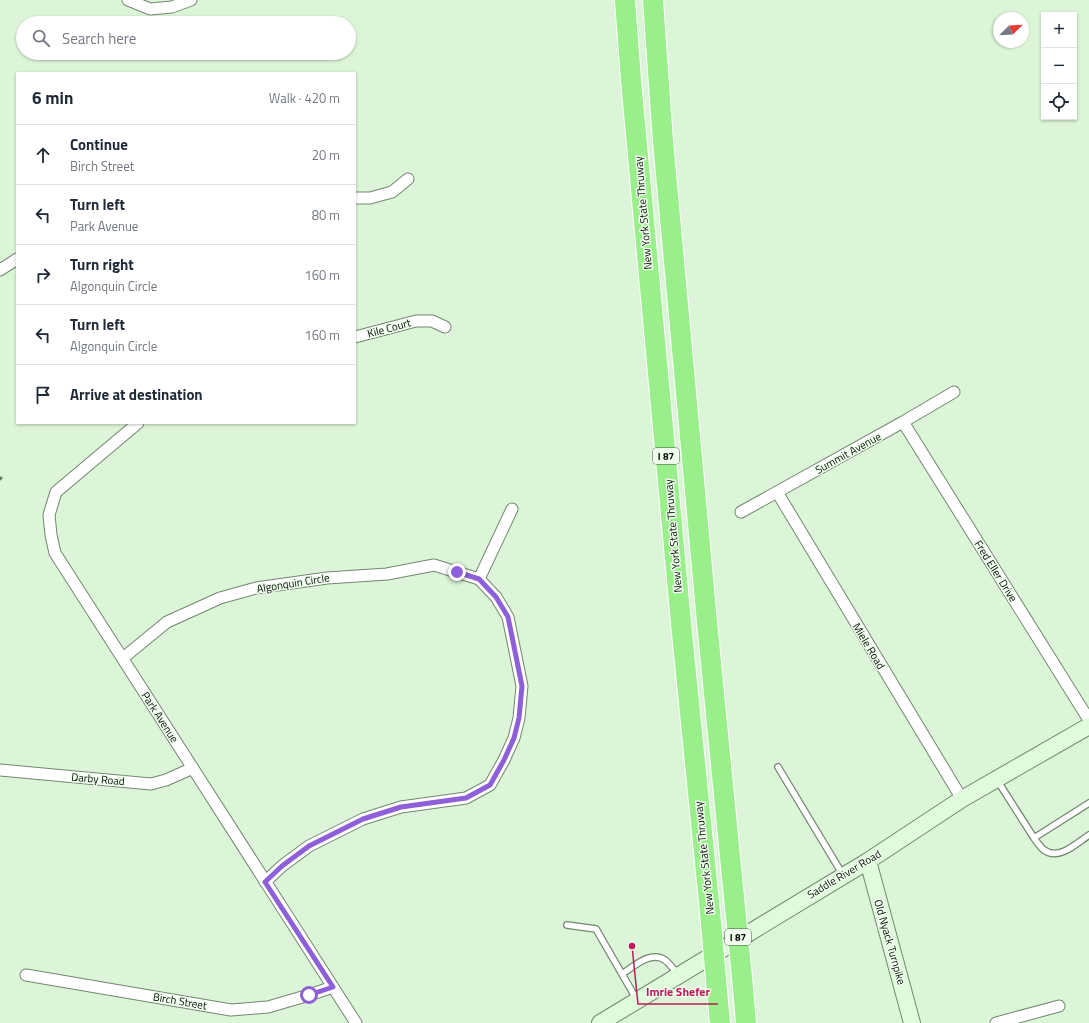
<!DOCTYPE html>
<meta charset="utf-8">
<style>
body{margin:0;font-family:"Titillium Web",sans-serif;background:#f6f6f7;color:#1f2937}
.controls{position:absolute;right:12px;top:12px;display:grid;overflow:hidden;border-radius:0px;box-shadow:0 1px 3px #0004}
.controls button{width:36px;height:36px;display:grid;place-items:center;padding:0;border:0;border-bottom:1px solid #e0e1e3;background:#fff;color:#1f2937;font:20px sans-serif}
.compass{position:absolute;left:993px;top:12px;width:36px;height:36px;border-radius:50%;background:#fff;box-shadow:0 1px 3px #0004;rotate:66deg}
.stop{position:absolute;width:12px;height:12px;margin:-9px;border:3px solid #8d5fd9;border-radius:50%;background:#fff}
.stop.end{background:#8d5fd9;border-color:#fff;box-shadow:0 1px 4px #0008}
.list{margin:0;padding:0;list-style:none}
h2{display:flex;justify-content:space-between;align-items:center;height:52px;margin:0;padding:0 16px;font-size:17px}
h2 small{font-size:13px;font-weight:400;color:#747a83}
.list li{display:grid;grid-template-columns:26px 1fr auto;gap:12px;align-items:center;box-sizing:border-box;height:60px;padding:0 16px;border-top:1px solid #e0e1e3}
.list b{display:block;font-size:15px;white-space:nowrap}
.list p{margin:0;font-size:13px;white-space:nowrap;color:#747a83}
.list em{font-size:13px;font-style:normal;color:#747a83}
.icon{flex:none;width:22px;height:22px;fill:none;stroke:currentColor;stroke-width:2;stroke-linecap:round;stroke-linejoin:round}
.map{position:relative;flex:none;width:1089px;height:1023px;overflow:hidden}
.search{position:absolute;background:#fff;box-shadow:0 1px 3px #0004;left:16px;top:16px;width:340px;height:44px;display:flex;align-items:center;gap:10px;box-sizing:border-box;padding:0 14px;border-radius:22px;color:#747a83;font-size:15px}
.panel{position:absolute;background:#fff;box-shadow:0 1px 3px #0004;left:16px;top:72px;width:340px;height:352px;border-radius:0px}
.map>svg:first-child{display:block}
.lines{fill:none;stroke-linecap:round;stroke-linejoin:round}
.stream{stroke:#647861;stroke-width:3}
.lane-casing{stroke:#72886f;stroke-width:8}
.street-casing{stroke:#72886f;stroke-width:13}
.secondary-casing{stroke:#72886f;stroke-width:18}
.highway-casing{stroke:#fff;stroke-width:22}
.lane{stroke:#fff;stroke-width:5.5}
.street{stroke:#fff;stroke-width:11}
.secondary{stroke:#e0fadc;stroke-width:16}
.highway{stroke:#99ef8a;stroke-width:20}
.highway-bridge-casing{stroke:#fff;stroke-width:22;stroke-linecap:butt}
.highway-bridge{stroke:#99ef8a;stroke-width:20}
.route{stroke:#8d5fd9;stroke-width:5}
.labels{text-anchor:middle;stroke-width:3;stroke-linejoin:round;paint-order:stroke}
.shield{fill:#effeed;stroke:#4d564b;stroke-width:1}
.shield-label{font-size:10px;font-weight:bold;fill:#070e06}
.street-label{font-size:11px;fill:#070e06;stroke:#effeed}
.leader{fill:none;stroke:#c2185b;stroke-width:1.5}
.callout-dot{fill:#c2185b;stroke:#effeed;stroke-width:1.5}
.callout-label{font-size:12px;text-anchor:middle;font-weight:bold;fill:#c2185b;stroke:#effeed;stroke-width:3;stroke-linejoin:round;paint-order:stroke}
</style>
<div class="map">
<svg width="1089" height="1023" viewBox="0 0 1089 1023">
<rect width="100%" height="100%" fill="#dcf4d7"/>
<g class="lines">
<path class="stream" d="M0,479l1,-1"/>
<defs>
<path id="lane" d="M778,767l65,108
M997,780l37,58 55,-35
M1034,838c3,4 6,9 10,12 15,11 33,-7 45,-15
M567,925l29,4 41,71
M622,974c11,-7 29,-24 43,-14 5,4 9,10 13,14"/>
<path id="street" d="M128,0l22,9 22,-2 19,-7
M355,198h15l22,-6 16,-13
M0,270l17,-11
M355,337l61,-16h16l13,6
M903,422l186,298
M138,423l-82,69 -7,23 2,20 4,18 301,470
M777,492l185,307
M741,512l162,-90 51,-30
M479,579l33,-70
M123,658l44,-36 53,-24 36,-10 71,-10 60,-4 47,-9 45,14 17,18 12,20 14,69 -3,32 -5,20 -10,22 -14,25 -24,13 -65,9 -38,12 -54,27 -27,20 -17,16
M0,770l151,14 15,-4 27,-12
M26,975l205,35 37,-3 41,-12 24,-8
M996,1023l63,-17"/>
<path id="secondary" d="M868,861l44,162
M600,1023l268,-162 94,-62 127,-73"/>
<path id="highway" d="M625,0l6,80 50,543 29,289
M653,0l10,141 44,481 27,275
M742,977l4,46
M717,991l3,32"/>
</defs>
<use href="#lane" class="lane-casing"/>
<use href="#street" class="street-casing"/>
<use href="#secondary" class="secondary-casing"/>
<use href="#highway" class="highway-casing"/>
<use href="#lane" class="lane"/>
<use href="#street" class="street"/>
<use href="#secondary" class="secondary"/>
<use href="#highway" class="highway"/>
<defs>
<path id="highway-bridge" d="M734,897l8,80
M710,912l7,79"/>
</defs>
<use href="#highway-bridge" class="highway-bridge-casing"/>
<use href="#highway-bridge" class="highway-bridge"/>
</g>
<g class="lines">
<path class="route" d="M309,995l24,-8 -68,-105 17,-16 27,-20 54,-27 38,-12 65,-9 24,-13 14,-25 10,-22 5,-20 3,-32 -14,-69 -12,-20 -17,-18 -22,-7"/>
</g>
<g class="labels">
<g class="shield">
<rect x="653" y="448" width="26" height="16" rx="3"/>
<rect x="725" y="929" width="26" height="16" rx="3"/>
</g>
<g class="shield-label">
<text x="666" y="460">I 87</text>
<text x="738" y="941">I 87</text>
</g>
<g class="street-label">
<text transform="translate(643 213) rotate(-95)" y="4">New York State Thruway</text>
<text transform="translate(389 328) rotate(-15)" y="4">Kile Court</text>
<text transform="translate(848 453) rotate(-29)" y="4">Summit Avenue</text>
<text transform="translate(673 536) rotate(-95)" y="4">New York State Thruway</text>
<text transform="translate(996 571) rotate(58)" y="4">Fred Eller Drive</text>
<text transform="translate(293 583) rotate(-9)" y="4">Algonquin Circle</text>
<text transform="translate(869 646) rotate(59)" y="4">Miele Road</text>
<text transform="translate(160 717) rotate(57)" y="4">Park Avenue</text>
<text transform="translate(98 779) rotate(5)" y="4">Darby Road</text>
<text transform="translate(704 858) rotate(-96)" y="4">New York State Thruway</text>
<text transform="translate(844 874) rotate(-31)" y="4">Saddle River Road</text>
<text transform="translate(890 942) rotate(74)" y="4">Old Nyack Turnpike</text>
<text transform="translate(180 1001) rotate(10)" y="4">Birch Street</text>
</g>
</g>
<path class="leader" d="M632 946L638 1004H718"/>
<circle class="callout-dot" cx="632" cy="946" r="4"/>
<g class="callout-label">
<text x="678" y="996">Imrie Shefer</text>
</g>
</svg>
<div class="controls">
<button>+</button>
<button>−</button>
<button><svg class="icon" aria-label="locate" viewBox="0 0 24 24"><circle cx="12" cy="12" r="6"/><path d="M12 2v4M12 18v4M2 12h4M18 12h4"/></svg></button>
</div>
<svg class="compass" viewBox="-18 -18 36 36"><path d="M0-13l5 13h-10z" fill="#e53935"/><path d="M0 13l5-13h-10z" fill="#747a83"/></svg>
<div class="stop" style="left:309px;top:995px"></div>
<div class="stop end" style="left:457px;top:572px"></div>
<div class="search"><svg class="icon" aria-label="search" viewBox="0 0 24 24"><circle cx="10" cy="10" r="6"/><path d="M15 15l6 6"/></svg>Search here</div>
<section class="panel">
<h2>6 min<small>Walk · 420 m</small></h2>
<ul class="list">
<li><svg class="icon" aria-label="ahead" viewBox="0 0 24 24"><path d="M12 20V5M6 11l6-6 6 6"/></svg><div><b>Continue</b><p>Birch Street</p></div><em>20 m</em></li>
<li><svg class="icon" aria-label="left" viewBox="0 0 24 24"><path d="M17 20v-9H6M10 6l-5 5 5 5"/></svg><div><b>Turn left</b><p>Park Avenue</p></div><em>80 m</em></li>
<li><svg class="icon" aria-label="right" viewBox="0 0 24 24"><path d="M7 20v-9h11M14 6l5 5-5 5"/></svg><div><b>Turn right</b><p>Algonquin Circle</p></div><em>160 m</em></li>
<li><svg class="icon" aria-label="left" viewBox="0 0 24 24"><path d="M17 20v-9H6M10 6l-5 5 5 5"/></svg><div><b>Turn left</b><p>Algonquin Circle</p></div><em>160 m</em></li>
<li><svg class="icon" aria-label="arrive" viewBox="0 0 24 24"><path d="M6 21V4h12l-3 4 3 4H6"/></svg><div><b>Arrive at destination</b></div></li>
</ul>
</section>
</div>
